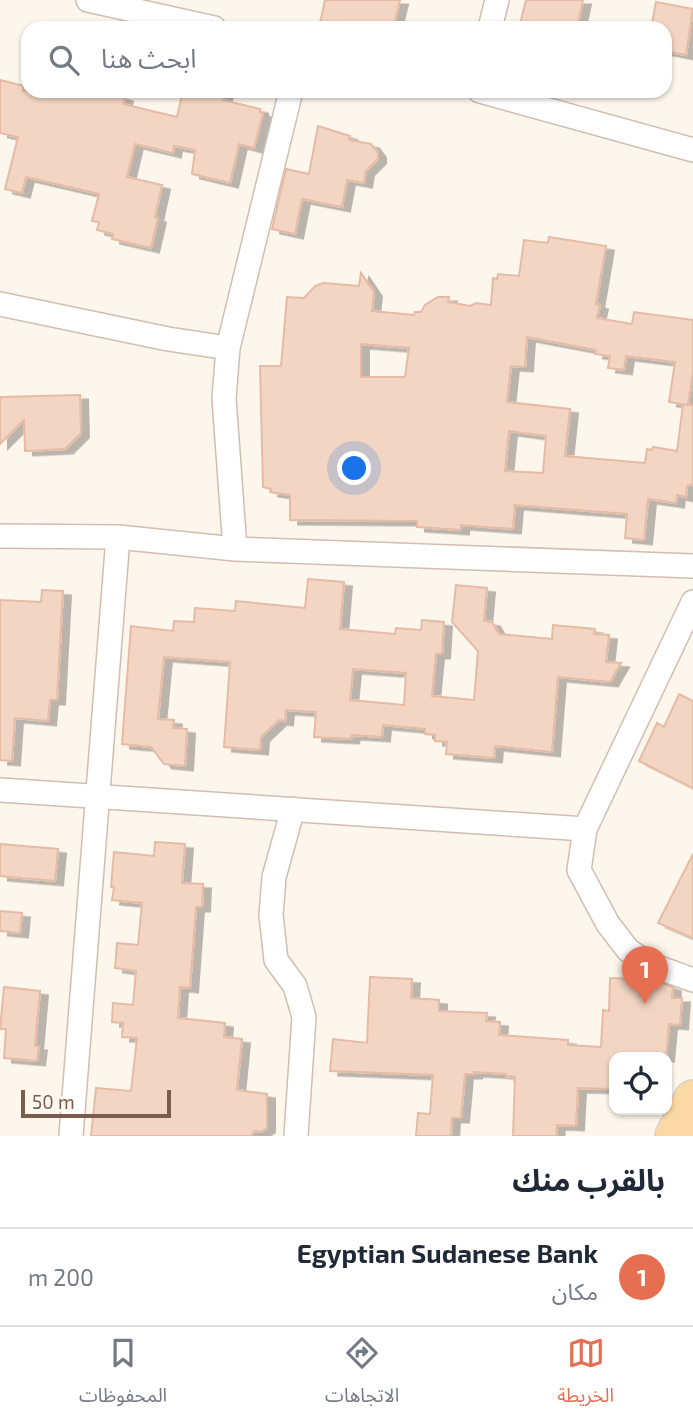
<!DOCTYPE html>
<html lang="ar">
<meta charset="utf-8">
<style>
body{margin:0;font-family:"Exo 2","Noto Sans Arabic",sans-serif;background:#f2f2f3;color:#1f2937;direction:rtl}
.controls{position:absolute;right:21px;bottom:21px;display:grid;overflow:hidden;border-radius:14px;box-shadow:0 2px 5px #0004}
.controls button{width:63px;height:63px;display:grid;place-items:center;padding:0;border:0;border-bottom:2px solid #e0e1e3;background:#fff;color:#1f2937;font:35px sans-serif}
.scale{position:absolute;left:21px;bottom:18px;width:150px;box-sizing:border-box;padding-left:7px;border:4px solid #7a5c4d;border-top:0;font-size:19px;line-height:24px;white-space:nowrap;color:#7a5c4d;-webkit-text-stroke:5px #fffaf3;paint-order:stroke}
.you{position:absolute;left:355px;top:469px;width:24px;height:24px;margin:-18px;border:5px solid #fff;border-radius:50%;background:#1a73e8;box-shadow:0 0 0 10px #1a73e833}
.badge{display:grid;place-items:center;width:46px;height:46px;border-radius:50%;background:#e76f51;color:#fff;font-size:23px;font-weight:700}
.pin{position:absolute;translate:-50% -58px;filter:drop-shadow(0 2px 4px #0008)}
.pin::after{content:'';position:absolute;top:37px;width:24px;height:21px;background:inherit;clip-path:polygon(0 0,100% 0,50% 100%)}
.list{margin:0;padding:0;list-style:none}
h2{display:flex;justify-content:space-between;align-items:center;height:91px;margin:0;padding:0 28px;font-size:30px}
h2 small{font-size:23px;font-weight:400;color:#747a83}
.list li{display:grid;grid-template-columns:46px 1fr auto;gap:21px;align-items:center;box-sizing:border-box;height:98px;padding:0 28px;border-top:2px solid #e0e1e3}
.list b{display:block;font-size:26px;white-space:nowrap}
.list p{margin:0;font-size:23px;white-space:nowrap;color:#747a83}
.list em{font-size:23px;font-style:normal;color:#747a83}
.icon{flex:none;width:38px;height:38px;fill:none;stroke:currentColor;stroke-width:2;stroke-linecap:round;stroke-linejoin:round}
.map{position:relative;flex:none;width:693px;height:1136px;overflow:hidden;direction:ltr}
.search{position:absolute;background:#fff;box-shadow:0 2px 5px #0004;left:21px;right:21px;top:21px;height:77px;display:flex;align-items:center;gap:18px;box-sizing:border-box;padding:0 24px;border-radius:21px;color:#747a83;font-size:26px}
.sheet{height:189px;background:#fff}
nav{display:flex;justify-content:space-around;align-items:center;box-sizing:border-box;height:98px;border-top:2px solid #e0e1e3;background:#fff;font-size:19px;color:#747a83}
nav a{display:grid;justify-items:center;gap:4px}
nav .on{color:#e76f51}
.map>svg:first-child{display:block}
.building{fill:#f3d5c3;stroke:#e6bba3;stroke-width:2;fill-rule:evenodd;filter:url(#shadow)}
.lines{fill:none;stroke-linecap:round;stroke-linejoin:round}
.street-casing{stroke:#d1beb0;stroke-width:26}
.primary-casing{stroke:#dad1cd;stroke-width:40}
.street{stroke:#fff;stroke-width:23}
.primary{stroke:#fbd9a5;stroke-width:37}
</style>
<div class="map">
<svg width="693" height="1136" viewBox="0 0 693 1136">
<defs>
<filter id="shadow"><feDropShadow dx="8" dy="4.5" stdDeviation="0" flood-color="#0004"/></filter>
</defs>
<rect width="100%" height="100%" fill="#fdf6ec"/>
<path class="building" d="M325,0h75l-6,25 -5,-1v4h-55l-14,-5z
M526,0h57l-6,28h-58z
M656,2l37,7 -7,46 -21,-4v-23h-14z
M0,80l24,6 -1,5h79l23,6 -2,7 54,13 6,-26h42l-2,9 37,9v3l3,1 -9,35 -15,-4 -9,39 -38,-9 3,-24 -21,-4 -1,7 -38,-9 -8,33 35,8 -7,32 3,1 -7,30 -39,-9 1,-5 -16,-4 2,-8 -7,-1 7,-27 -73,-17 -4,16 -17,-4 13,-52 -18,-4z
M318,126l32,10 -1,4 22,4 7,9v6l-12,12 -2,12 -17,-3 -5,27 -40,-8 -7,35 -23,-5 14,-60 23,5z
M549,237l57,9 -10,58 4,1 -3,13 35,6 2,-12 59,8v52l-5,33 -19,-3 6,-40 -49,-6 -2,14 -16,-2 2,-12 -15,-2 1,-4 -69,-13 -2,30 -14,-1 -4,36 63,7 -5,47 80,7 2,-14 5,1 1,-3 24,4 6,-46h10v79l-6,2 -1,11 -9,-2 -1,8 -28,-4 -4,41 -19,-2 2,-24 -112,-9 -2,24 -52,-4v5l-44,-3v-6l-127,-1v-25l-20,-3 1,-3 -8,-2 -3,-121h21l6,-69 17,1 11,-12 8,-3 36,3 2,-13 13,19 -2,19 42,4 1,-3h6l4,-7 13,-8h11l-1,5 22,4 6,-3 15,2 2,-27 4,1 1,-5 21,2 5,-36 24,3zM361,344l48,4 -4,29h-44zM509,431l37,5 -3,37 -38,-2z
M80,395l1,38 -16,16 -40,2 -1,-31 -24,24v-47z
M308,579l36,3 -4,47 55,5 1,-6 25,2 1,-10 22,2 -2,32h-6l-4,42 42,4 4,-49 -26,-29 4,-37 31,3 -3,33 8,1 7,12 53,5 1,-14 42,4 -1,5 15,1 -3,27 15,1 -11,19 -52,-5 -6,75 -57,-6 -1,12 -48,-4 1,-12 -12,-1v-6l-10,-1v-5l-42,-4 -1,12 -30,-2 -1,4 -37,-2 2,-25 -30,-2 -1,11 -6,-1 -18,17 -1,13 -36,-3 6,-85 -66,-5 -6,62 16,1 -1,8 14,1 -2,37 -21,-2 -13,-17 -29,-3 9,-118 42,5 1,-10 20,1 1,-14 40,3 1,-10 69,7zM353,669l53,4 -2,32 -54,-5z
M42,590l21,1 -6,109h-7l-2,21 -33,-3 -3,43 -12,-1v-160l41,2z
M679,694l14,7v87l-54,-27 18,-38 7,4z
M155,842l30,2 -3,39 21,1 -1,23h-6l-6,81 -10,-1 -2,31 47,5 -1,14 18,2 -5,51 30,4v34l-6,4 -7,-1 -3,5h-160l5,-48 35,3 6,-53 -15,-1 1,-14 -11,-1 1,-19 20,2 3,-34 -21,-3 2,-25 21,2 4,-42 -30,-3 2,-13h-3l3,-35 40,4z
M0,844l58,5 -3,32 -55,-5z
M693,854v84l-35,-15z
M0,911l22,2 -2,20 -20,-2z
M370,977l42,2 -1,19 28,2v11l48,2 -1,8 14,1 -1,13 69,5v5l33,2 2,-37 6,1 1,-33 43,2 20,7 -1,11h10l-2,27 -11,-1 -3,33h-52v32l-36,-1 -2,38 -19,-1 -1,11h-43l2,-59 -9,-1v-2l-32,-2v2h-9l-4,44h-9l-1,18h-35l2,-23 12,1 3,-39 -103,-4 3,-32 34,4z
M4,987l36,4 -5,55h4l-2,15 -33,-3 2,-29h-6z"/>
<g class="lines">
<defs>
<path id="street" d="M88,0l126,28
M490,28l7,-28
M480,91l213,59
M0,304l168,35 60,9 -4,50 11,151 458,17
M228,348l63,-257
M0,536l118,1 117,12
M0,790l585,39 -6,41 29,54 20,26 21,14 44,16
M293,809l-19,68 -3,38 5,45 19,26 9,31 -8,119
M585,829l108,-227
M71,1136l47,-599"/>
<path id="primary" d="M674,1136l19,-37"/>
</defs>
<use href="#street" class="street-casing"/>
<use href="#primary" class="primary-casing"/>
<use href="#street" class="street"/>
<use href="#primary" class="primary"/>
</g>
</svg>
<div class="controls">
<button><svg class="icon" aria-label="locate" viewBox="0 0 24 24"><circle cx="12" cy="12" r="6"/><path d="M12 2v4M12 18v4M2 12h4M18 12h4"/></svg></button>
</div>
<div class="scale">50 m</div>
<div class="you"></div>
<div class="pin badge" style="left:645px;top:1004px">1</div>
<div class="search"><svg class="icon" aria-label="search" viewBox="0 0 24 24"><circle cx="10" cy="10" r="6"/><path d="M15 15l6 6"/></svg>ابحث هنا</div>
</div>
<section class="sheet">
<h2>بالقرب منك<small></small></h2>
<ul class="list">
<li><span class="badge">1</span><div><b>Egyptian Sudanese Bank</b><p>مكان</p></div><em>200 m</em></li>
</ul>
</section>
<nav>
<a class="on"><svg class="icon" aria-label="map" viewBox="0 0 24 24"><path d="M3 6l6-2 6 2 6-2v14l-6 2-6-2-6 2zM9 4v14M15 6v14"/></svg>الخريطة</a>
<a><svg class="icon" aria-label="directions" viewBox="0 0 24 24"><path d="M12 3l9 9-9 9-9-9zM9 14v-3h6M13 9l2 2-2 2"/></svg>الاتجاهات</a>
<a><svg class="icon" aria-label="saved" viewBox="0 0 24 24"><path d="M7 4h10v16l-5-4-5 4z"/></svg>المحفوظات</a>
</nav>
